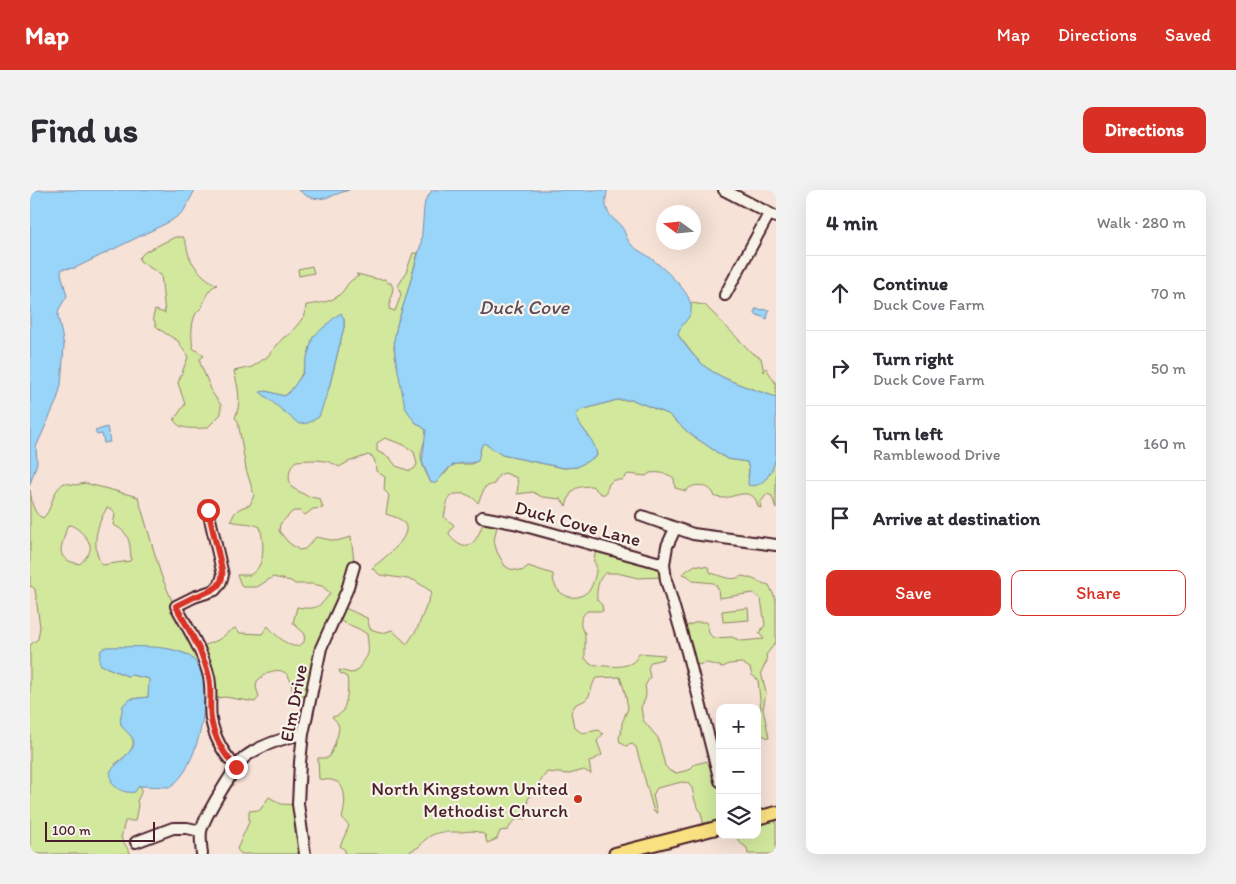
<!DOCTYPE html>
<meta charset="utf-8">
<style>
body{margin:0;font-family:Itim,sans-serif;background:#f2f2f3;color:#2b2b33}
.controls{position:absolute;right:15px;bottom:15px;display:grid;overflow:hidden;border-radius:10px;box-shadow:0 5px 20px #0002}
.controls button{width:45px;height:45px;display:grid;place-items:center;padding:0;border:0;border-bottom:1px solid #e1e1e2;background:#fff;color:#2b2b33;font:25px sans-serif}
.compass{position:absolute;left:626px;top:15px;width:45px;height:45px;border-radius:50%;background:#fff;box-shadow:0 5px 20px #0002;rotate:285deg}
.scale{position:absolute;left:15px;bottom:12px;width:110px;box-sizing:border-box;padding-left:5px;border:2px solid #4a1f2b;border-top:0;font-size:14px;line-height:18px;white-space:nowrap;color:#4a1f2b;-webkit-text-stroke:4px #f7f3e8;paint-order:stroke}
.stop{position:absolute;width:15px;height:15px;margin:-11px;border:4px solid #d93025;border-radius:50%;background:#fff}
.stop.end{background:#d93025;border-color:#fff;box-shadow:0 1px 5px #0008}
.list{margin:0;padding:0;list-style:none}
h2{display:flex;justify-content:space-between;align-items:center;height:65px;margin:0;padding:0 20px;font-size:21px}
h2 small{font-size:16px;font-weight:400;color:#7c7c81}
.list li{display:grid;grid-template-columns:32px 1fr auto;gap:15px;align-items:center;box-sizing:border-box;height:75px;padding:0 20px;border-top:1px solid #e1e1e2}
.list b{display:block;font-size:19px;white-space:nowrap}
.list p{margin:0;font-size:16px;white-space:nowrap;color:#7c7c81}
.list em{font-size:16px;font-style:normal;color:#7c7c81}
.actions{display:flex;gap:10px;padding:15px 20px}
.actions a{flex:1;padding:11px 0;border:1px solid #d93025;border-radius:10px;text-align:center;font-size:18px;color:#d93025}
.actions .main{background:#d93025;color:#fff}
.icon{flex:none;width:28px;height:28px;fill:none;stroke:currentColor;stroke-width:2;stroke-linecap:round;stroke-linejoin:round}
.map{position:relative;flex:none;width:746px;height:664px;overflow:hidden;border-radius:10px}
header{display:flex;align-items:center;gap:30px;box-sizing:border-box;height:70px;padding:0 25px;background:#d93025;color:#fff}
header strong{font-size:24px}
nav{display:flex;gap:28px;margin-inline-start:auto;font-size:18px}
.intro{display:flex;align-items:center;justify-content:space-between;box-sizing:border-box;height:120px;padding:0 30px}
h1{margin:0;font-size:35px}
.button{padding:12px 22px;border-radius:10px;background:#d93025;color:#fff;font-size:18px;font-weight:700}
main{display:flex;gap:30px;padding:0 30px}
aside{flex:1;background:#fff;border-radius:10px;box-shadow:0 5px 20px #0002}
.map>svg:first-child{display:block}
.green{fill:#d2e89d;stroke:#8e8464;fill-rule:evenodd}
.water{fill:#98d5f9;stroke:#798ca7}
.lines{fill:none;stroke-linecap:round;stroke-linejoin:round}
.minor-casing{stroke:#4a1f2b;stroke-width:14}
.major-casing{stroke:#4a1f2b;stroke-width:16}
.minor{stroke:#f7f3e8;stroke-width:10}
.major{stroke:#f9e181;stroke-width:12}
.route{stroke:#d93025;stroke-width:6}
.poi-dot{fill:#c8321e;stroke:#f7f3e8;stroke-width:2}
.labels{text-anchor:middle;stroke-width:4.5;stroke-linejoin:round;paint-order:stroke}
.street-label{font-size:19px;fill:#4a1f2b;stroke:#f7f3e8}
.poi-label{font-size:19px;fill:#4a1f2b;stroke:#f7f3e8;text-anchor:end}
.water-label{font-size:20px;font-style:italic;fill:#5e4c5e;stroke:#f7f3e8}
</style>
<header>
<strong>Map</strong>
<nav><a>Map</a><a>Directions</a><a>Saved</a></nav>
</header>
<div class="intro"><h1>Find us</h1><a class="button">Directions</a></div>
<main>
<div class="map">
<svg width="746" height="664" viewBox="0 0 746 664">
<rect width="100%" height="100%" fill="#f6e2d7"/>
<filter id="ink" filterUnits="userSpaceOnUse"><feTurbulence type="fractalNoise" baseFrequency=".02" numOctaves="2"/><feDisplacementMap in="SourceGraphic" scale="10" xChannelSelector="R" yChannelSelector="G"/><feConvolveMatrix kernelMatrix="1 2 1 2 8 2 1 2 1" color-interpolation-filters="sRGB"/></filter>
<g filter="url(#ink)">
<path class="green" d="M145,47h8c4,6 4,13 6,19 6,13 16,23 28,29 -11,4 -11,14 -15,22 -2,2 -4,4 -6,6 -5,10 -5,24 -3,35l11,8 -4,3v4l13,31 8,11v9l-14,14c-11,0 -27,3 -33,-8l11,-16 -7,-21 10,-26 -10,-16 -18,-11 -4,-4 -3,-9 2,-7 10,3 -4,-38 -21,-14 -1,-3 6,-6z
M383,63h5l-12,44 -9,28 -3,23 8,37 12,36 12,9c1,8 -4,16 -5,25 0,10 6,19 10,28l15,-10 4,-6 6,-3h16l5,-3 4,-14 3,-4 18,12 62,13 13,-1 20,-12 -9,-20 -9,-12 -3,-8 5,-5 36,-10h16l35,14 22,20 37,25 20,3 2,7 -1,8 18,2 10,-22v52l-4,-13 -5,-2 -7,9 1,5 -3,-1c-4,-22 -22,-10 -35,-9 -2,0 -5,-1 -8,-1 -3,-12 -21,-16 -29,-6l-11,-3 -1,-10c-7,-5 -16,-6 -24,-5l-4,3 -18,-2 -6,6h-9l-4,4 -4,10h-4l-9,-8c-19,1 -20,2 -26,20l-5,-7 -19,-2 -9,-5 -16,2 1,-9 -1,-7 -12,-5 -6,2 -5,9 -9,3 -7,16c-7,-9 -16,-11 -27,-8l-3,4 -4,18 10,8 -5,8c2,5 3,6 7,9 16,14 24,-10 28,-22l14,1 -4,20 3,11 8,14 5,3 12,2 6,-5 25,8c-1,21 23,32 37,15 3,-4 7,-18 6,-23 -1,-6 -3,-1 -2,-7 1,-4 2,-8 3,-12l65,17 1,13 -25,1 -21,-5h-12c-7,6 -9,18 -8,27l5,5 1,6h-16c-7,6 -9,15 -2,22v25l5,6c15,2 44,8 49,-11l26,2 -2,4 -12,3 -3,6 2,9 -5,9c2,9 1,13 -4,21l2,13 15,18 7,28 5,5 6,2 13,-3 6,-6 18,-4 7,24v44l-15,2 -4,-17 -6,-12 -3,-13 -4,-5 -6,-1 -25,6 -4,7 4,18 -3,-1 -18,-65 -4,-3 -6,2 -6,-4 -1,-5 2,-3 1,-11 6,-15 -3,-16 -5,-15 -24,1c-8,13 -2,21 -20,26l-5,8 3,15 8,6 17,-3 4,4 -6,7 5,14 -13,7 2,12 -7,-4 -15,4 -22,-2 -19,27 -2,20c-10,-2 -14,3 -18,11l-8,1 -3,8 -10,4 -2,-8c-12,-7 -18,-2 -31,-3 -11,0 -19,-1 -29,8 -2,1 -3,4 -5,6 -4,3 -9,4 -13,8h-62v-4l-5,-4 9,-20 -7,-8c3,-10 6,-32 -7,-37 -5,-2 -11,-1 -16,-2l-1,-21h10c4,-5 11,-24 11,-31 -1,-4 -4,-8 -7,-10 4,-1 9,-2 11,-7 4,-8 6,-24 4,-33l-7,-4 -1,-3 12,3 5,-1c13,-20 14,-13 11,-38l-8,-5 -21,-9 -14,28 -13,50 -19,-4c1,-27 -17,-30 -35,-13l-1,6 3,10 -4,5 -30,-5 -10,1 -5,12 -7,-2 2,-20 -18,-34 -18,-5 -62,-2 -5,3 -1,15 26,11 5,-1 18,4 -2,18 -17,2 -7,6c-1,5 -5,14 -3,19 2,5 8,8 10,12 8,12 -8,22 -16,28l24,22h2v7l-4,8 1,4 -3,16h-10l-4,17 10,16h-101v-209l8,-6 2,-12 -5,-38 -4,-3 -1,1v-97c2,10 2,24 13,28 12,-12 6,-24 21,-35l12,2 9,-2 53,14 23,78 12,28 26,44c6,-2 13,-4 19,-7 7,-4 10,-9 17,-12l5,5 22,1 6,-8c4,6 21,22 29,20 2,0 6,-3 7,-4l1,-8 -12,-11 4,-16c18,3 23,1 33,-14l-8,-7 -10,-2h-17l-4,-3 -18,-4 -16,10h-15l-5,-12h13c3,-2 7,-5 9,-9 6,-10 4,-28 1,-39 -10,-5 -19,-3 -29,-6 4,-11 8,-13 19,-16l4,-10 -8,-26 -8,-48 -3,-3c7,-16 3,-31 -1,-47l18,-4 15,-10 16,-19 8,-5 14,-18 1,-10c9,-1 25,-3 32,-9 10,-8 7,-14 21,-20l-3,-2c9,1 22,7 29,5l3,4h3l2,5 -4,21 6,2 6,-16 -3,-9 7,-11zM314,129v8l-15,61 -30,36 -33,-33 18,5c19,-12 23,-39 29,-59zM355,248l19,7 10,7 3,12 -2,4 -5,3 -14,-5 -6,-8 -13,-7v-8zM338,265l5,2 2,5 1,9 9,6 -1,13 5,5 -3,19c5,2 11,3 15,6 19,13 -20,40 -29,48l8,7 34,5 18,12 -15,37 -10,15 -15,-14 -9,3 -13,-4 -3,-11 -24,-11 12,-38 -4,-32 -15,4 -20,-4 -11,12 -6,1 -11,-8 -9,-11 1,-7 13,-13h7l5,4 8,-6 10,-1 -3,-9 -13,-3 -16,-9c-3,-9 -3,-19 5,-26 14,-1 32,-3 43,6l9,-5zM77,318l6,2 2,5 -2,10c17,7 17,18 18,34l-1,2 -28,4c-11,-17 -6,-40 5,-57zM40,335c8,2 23,17 20,25 -1,5 -7,10 -10,14 -29,-5 -17,-18 -13,-38z
M282,76l2,7 -15,3 -1,-7z
M661,113l14,2 47,48 9,5 3,14 2,-4 10,16v13c-23,-8 -49,-15 -69,-29 -12,-9 -20,-22 -29,-33 1,-12 14,-16 13,-32z
M665,375l13,2 3,6c11,3 21,9 31,3 12,2 17,7 27,9l7,15v42l-10,13 1,6 -6,11 5,21 -3,16 6,29 -12,-5v-18l4,-6 -3,-29 -6,-5 -2,-7 -8,-5 -13,1 -6,3 -16,-4 -16,3 -12,-37 18,-7h10l2,11 4,5 19,-1 9,4 23,-2 -5,-6 6,-8 -4,-26 -8,-6 -34,5 -1,-10 -4,-5 -21,-2 -5,-5 -6,-2z
M718,418l1,12 -26,2 -1,-11z
M239,607l12,7 18,1 8,49h-66l-4,-5 12,-27v-11l11,-1z
M746,623v41h-28l-1,-6 -8,-6 -3,-7h21v-17z"/>
<path class="water" d="M0,0h165l-12,22 -12,9 -96,47 -13,1 -1,4 6,23 -8,13 -1,7 6,30 -3,39 -4,15 -21,47 1,16 -7,21z
M269,0h50c-20,6 -33,16 -50,0z
M402,0h175c0,6 -3,12 0,19 2,8 9,11 14,17 5,6 5,15 12,20 5,5 13,8 19,13 12,10 36,30 39,46 3,13 -12,19 -13,30 8,11 17,24 29,33 20,14 46,21 69,29 0,19 0,39 0,58 -1,14 -13,35 -28,30l1,-16 -2,-7 -20,-3 -37,-25 -22,-20 -35,-14h-16l-36,10 -5,5c4,15 20,24 21,41l-20,11 -13,1 -62,-13 -18,-12 -3,4 -3,14c-9,4 -21,0 -28,6 -5,4 -9,11 -14,16h-5l-9,-21 4,-32 -12,-9 -9,-14 -10,-52 -1,-15 3,-15 9,-28 15,-53 3,-36 1,-7z
M725,119l14,1 -2,9 -12,-5z
M311,123l3,6v8l-15,61 -10,29 -11,6 -9,1 -39,-32 6,-1 18,5 5,-3 13,-18 11,-38 22,-20z
M77,237l3,15 -6,1 -2,-9 -5,1 -2,-4z
M76,457c23,0 59,-3 80,7 32,16 16,84 3,109 -4,10 -11,18 -19,24l-31,-1 -4,6c-8,2 -22,-3 -24,-12 0,-3 0,-6 -1,-8 6,-9 14,-13 20,-21 11,-13 -5,-17 -9,-27 -2,-5 2,-14 2,-19l8,-6 17,-2 1,-18 -17,-4 -5,1 -26,-11 -2,-5 2,-10z"/>
<g class="lines">
<defs>
<path id="minor" d="M694,0l52,27
M695,105l44,-81
M177,316l16,69 -3,9 -5,6 -21,7 -18,9c12,23 27,45 33,71 3,14 0,28 2,42 3,18 13,35 25,48
M612,326l51,18 83,11
M452,327l32,6 150,41
M645,339l-8,17 -3,18 2,16 21,72 33,129
M106,652l37,-14h14l14,3
M172,664c-1,-8 -2,-15 -1,-23 3,-14 34,-65 44,-74 16,-12 39,-19 58,-23
M275,664l-7,-50 2,-42 3,-28 18,-86 26,-58 7,-24"/>
<path id="major" d="M727,628l19,-5
M585,664l105,-27"/>
</defs>
<use href="#minor" class="minor-casing"/>
<use href="#major" class="major-casing"/>
<use href="#minor" class="minor"/>
<use href="#major" class="major"/>
</g>
</g>
<g class="lines" filter="url(#ink)">
<path class="route" d="M178,320l14,59c3,20 -13,22 -28,28 -6,3 -12,6 -18,9 12,23 27,45 33,71 3,14 0,28 2,42 3,18 13,36 25,48"/>
</g>
<circle class="poi-dot" cx="548" cy="609" r="5"/>
<g class="labels">
<g class="street-label">
<text transform="translate(548 333) rotate(15)" y="7">Duck Cove Lane</text>
<text transform="translate(263 513) rotate(-79)" y="7">Elm Drive</text>
</g>
<g class="poi-label">
<text x="538" y="605">North Kingstown United<tspan x="538" dy="22">Methodist Church</tspan></text>
</g>
<g class="water-label">
<text x="494" y="124">Duck Cove</text>
</g>
</g>
</svg>
<div class="controls">
<button>+</button>
<button>−</button>
<button><svg class="icon" aria-label="layers" viewBox="0 0 24 24"><path d="M12 4l9 5-9 5-9-5zM3 14l9 5 9-5"/></svg></button>
</div>
<svg class="compass" viewBox="-18 -18 36 36"><path d="M0-13l5 13h-10z" fill="#e53935"/><path d="M0 13l5-13h-10z" fill="#7c7c81"/></svg>
<div class="scale">100 m</div>
<div class="stop" style="left:178px;top:320px"></div>
<div class="stop end" style="left:206px;top:577px"></div>
</div>
<aside>
<h2>4 min<small>Walk · 280 m</small></h2>
<ul class="list">
<li><svg class="icon" aria-label="ahead" viewBox="0 0 24 24"><path d="M12 20V5M6 11l6-6 6 6"/></svg><div><b>Continue</b><p>Duck Cove Farm</p></div><em>70 m</em></li>
<li><svg class="icon" aria-label="right" viewBox="0 0 24 24"><path d="M7 20v-9h11M14 6l5 5-5 5"/></svg><div><b>Turn right</b><p>Duck Cove Farm</p></div><em>50 m</em></li>
<li><svg class="icon" aria-label="left" viewBox="0 0 24 24"><path d="M17 20v-9H6M10 6l-5 5 5 5"/></svg><div><b>Turn left</b><p>Ramblewood Drive</p></div><em>160 m</em></li>
<li><svg class="icon" aria-label="arrive" viewBox="0 0 24 24"><path d="M6 21V4h12l-3 4 3 4H6"/></svg><div><b>Arrive at destination</b></div></li>
</ul>
<div class="actions"><a class="main">Save</a><a>Share</a></div>
</aside>
</main>
